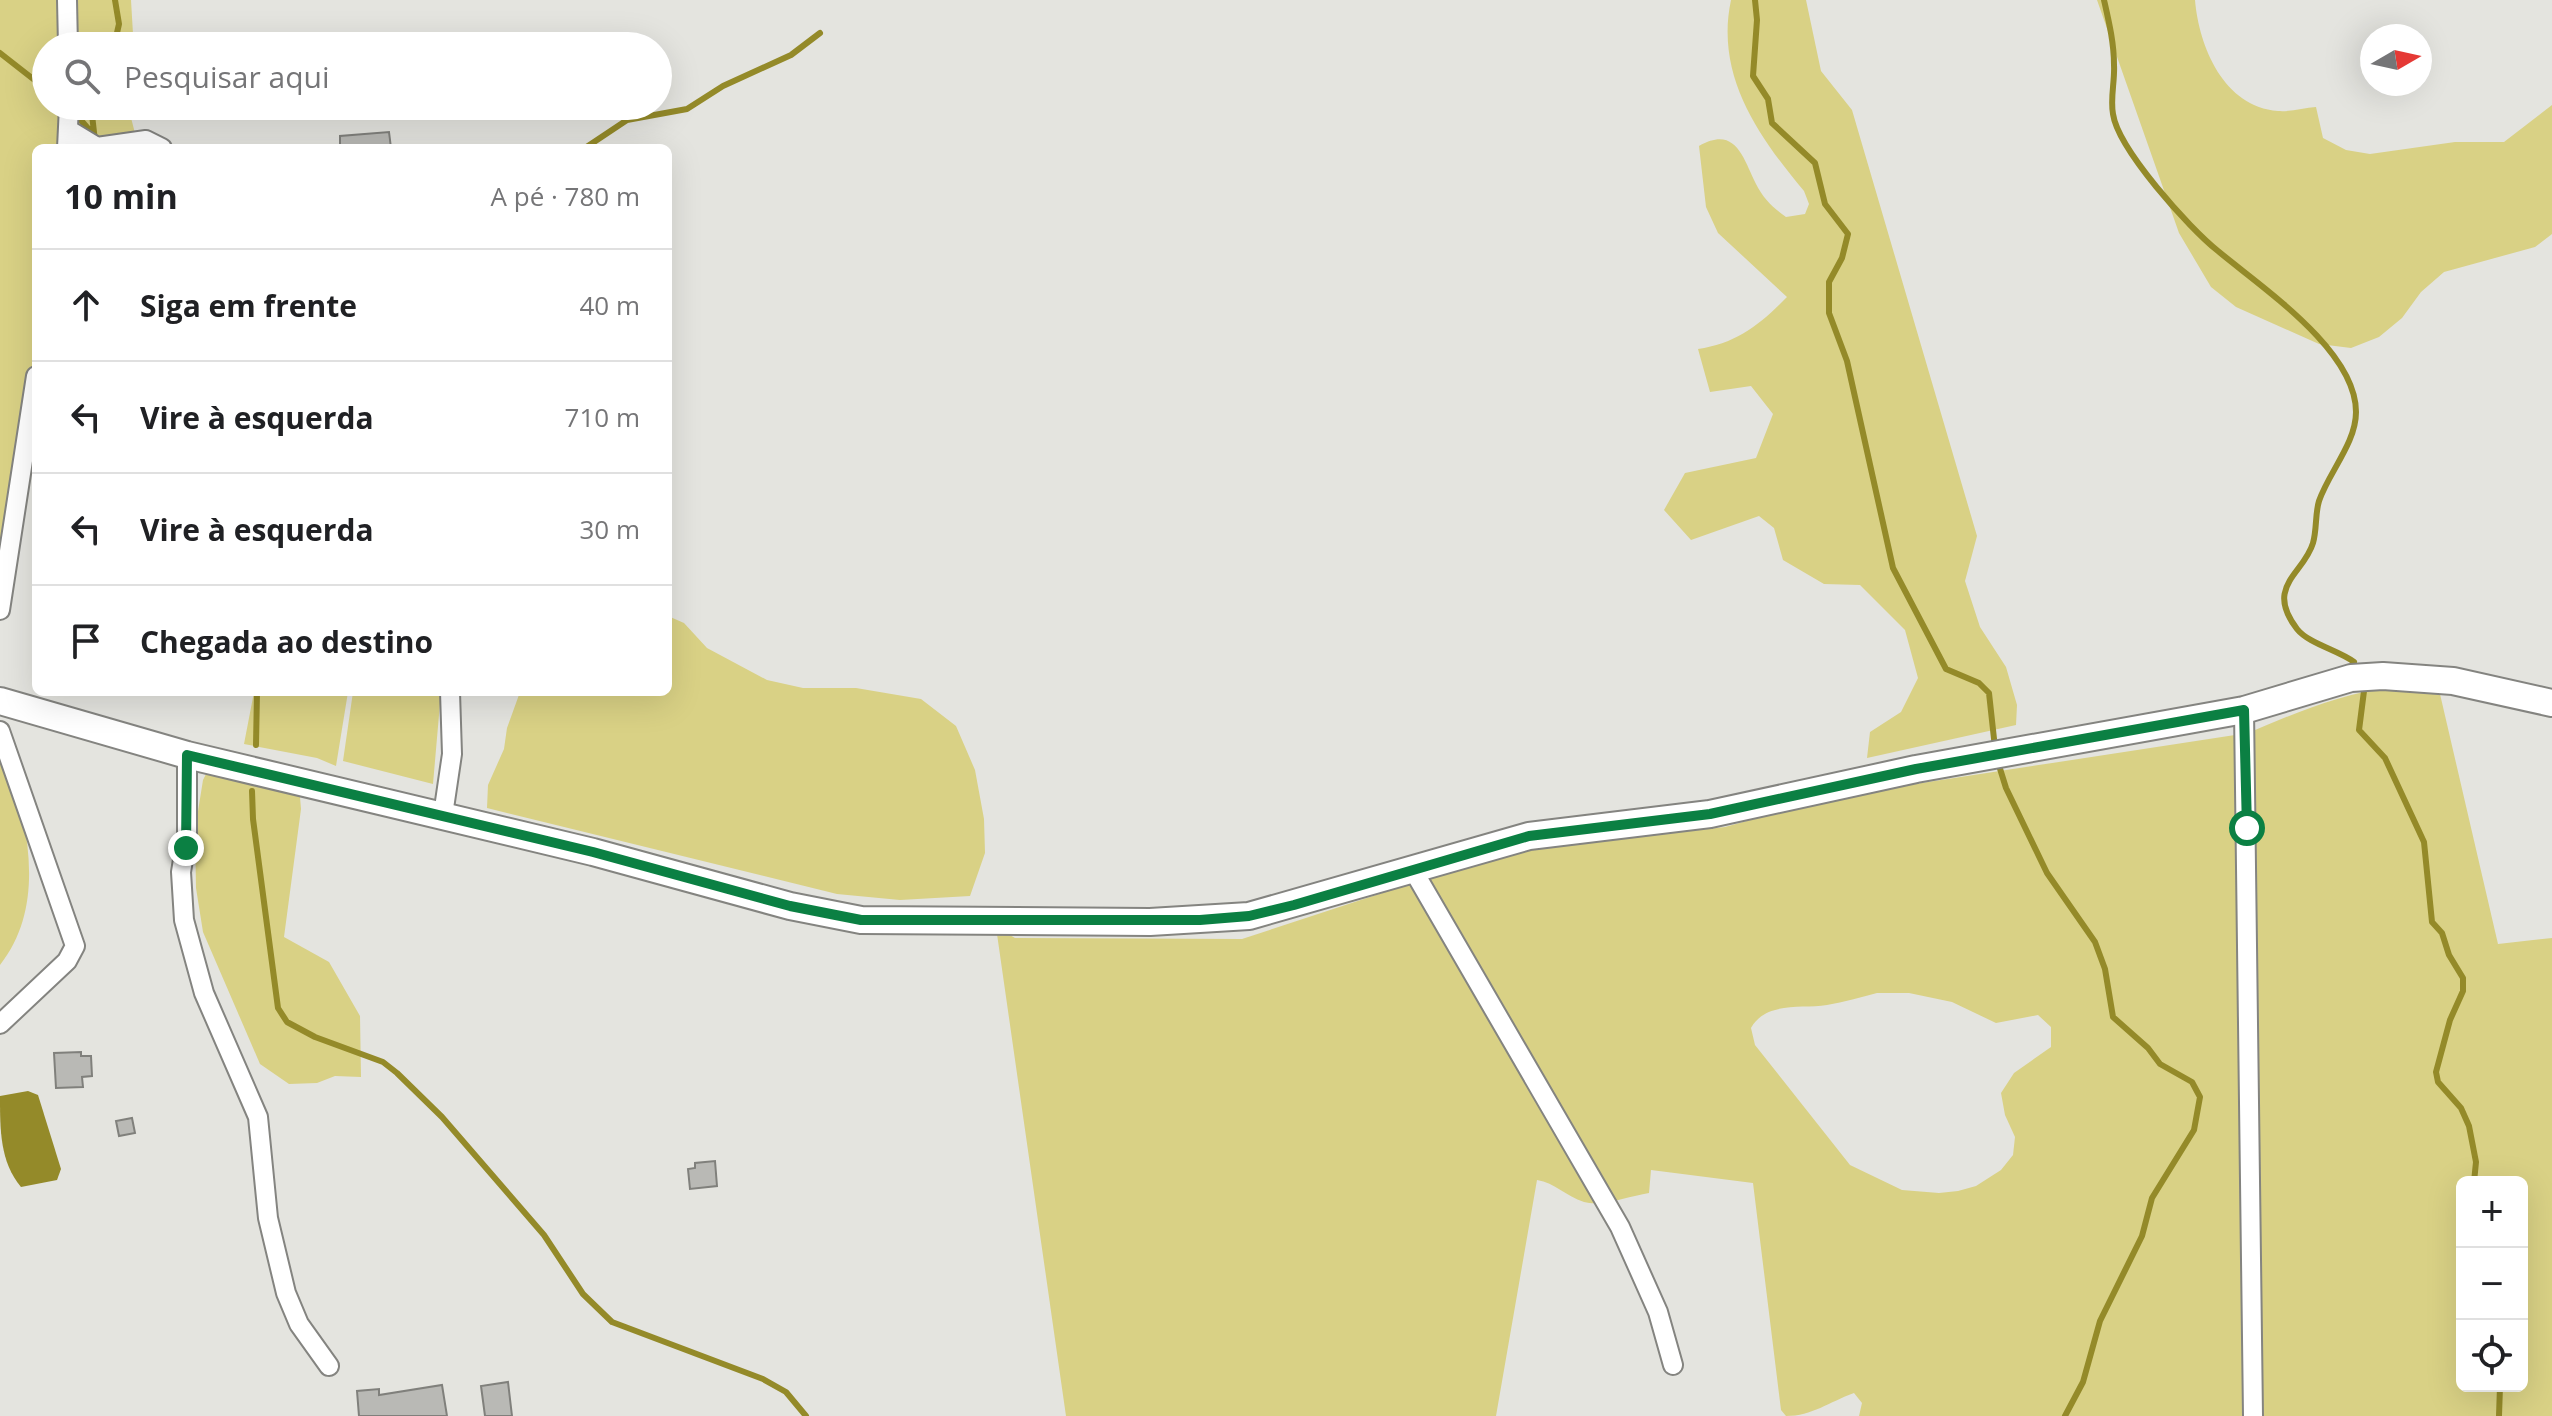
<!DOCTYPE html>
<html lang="pt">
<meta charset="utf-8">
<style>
body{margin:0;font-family:"Open Sans",sans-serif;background:#f2f2f2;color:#202124}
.controls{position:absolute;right:24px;bottom:24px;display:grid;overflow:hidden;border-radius:12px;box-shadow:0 8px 32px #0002}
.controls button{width:72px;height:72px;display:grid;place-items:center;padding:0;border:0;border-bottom:2px solid #e0e0e0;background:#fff;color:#202124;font:40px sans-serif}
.compass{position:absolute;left:2360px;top:24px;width:72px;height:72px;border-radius:50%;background:#fff;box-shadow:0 8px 32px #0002;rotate:81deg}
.stop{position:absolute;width:24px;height:24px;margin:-18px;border:6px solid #0b8043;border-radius:50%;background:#fff}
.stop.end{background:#0b8043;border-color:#fff;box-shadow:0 2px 8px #0008}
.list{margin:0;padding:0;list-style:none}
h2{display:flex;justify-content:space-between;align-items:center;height:104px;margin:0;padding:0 32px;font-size:34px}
h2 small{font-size:26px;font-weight:400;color:#757577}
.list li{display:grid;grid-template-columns:52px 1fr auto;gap:24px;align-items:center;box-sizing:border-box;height:112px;padding:0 32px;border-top:2px solid #e0e0e0}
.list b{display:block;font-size:30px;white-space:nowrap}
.list em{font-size:26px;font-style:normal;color:#757577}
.icon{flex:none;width:44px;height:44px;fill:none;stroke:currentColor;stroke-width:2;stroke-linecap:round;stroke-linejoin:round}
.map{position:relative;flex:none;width:2552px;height:1416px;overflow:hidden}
.search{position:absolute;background:#fff;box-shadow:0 8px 32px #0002;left:32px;top:32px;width:640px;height:88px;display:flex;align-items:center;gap:20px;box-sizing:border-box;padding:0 28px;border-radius:44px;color:#757577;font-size:30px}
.panel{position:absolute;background:#fff;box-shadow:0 8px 32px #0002;left:32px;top:144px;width:640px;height:552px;border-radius:12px}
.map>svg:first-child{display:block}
.green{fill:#d9d185;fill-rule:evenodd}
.water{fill:#948a29}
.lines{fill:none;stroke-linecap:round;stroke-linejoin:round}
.stream{stroke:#948a29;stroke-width:6}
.building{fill:#b9b9b5;stroke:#80807c;stroke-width:2}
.minor-casing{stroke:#848480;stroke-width:22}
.secondary-casing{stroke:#848480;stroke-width:30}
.minor{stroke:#fff;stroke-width:18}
.secondary{stroke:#fff;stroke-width:26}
.route{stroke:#0b8043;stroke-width:10}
</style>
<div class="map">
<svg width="2552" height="1416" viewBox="0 0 2552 1416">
<rect width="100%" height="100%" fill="#e4e4df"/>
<path class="green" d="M0,0h131l2,34 -5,12h-82v60h82l10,39v3h-102v260l-36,206z
M1731,0h75l15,71 31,39 125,426 -12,45 15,46 26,40 11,38 -1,20 -149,33 3,-26 31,-20 17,-34 -13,-48 -45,-45 -36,-1 -41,-24 -9,-32 -15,-12 -68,24 -27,-30 21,-37 71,-15 17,-44 -22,-28 -41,6 -12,-43c38,-5 63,-25 89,-52l-69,-64 -12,-26 -7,-61c37,-21 44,12 57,38 7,14 17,24 30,33l19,-3 4,-10 -5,-13c-46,-55 -89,-116 -73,-191z
M2097,0h98c4,47 29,107 83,111 12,1 26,-3 38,-4l7,31 23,12 24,4 85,-12h49l48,-37v129l-17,13 -91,25 -23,20 -19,26 -23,19 -28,11 -32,-4 -83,-37 -25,-20 -32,-54z
M668,616l16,7 23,25 60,32 36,8h53l65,11 35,27 19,44 9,49 1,34 -15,43 -70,4 -63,-6 -350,-86 1,-23 16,-36 3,-21 13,-36h148z
M2391,687l49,7 58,250 54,-6v478h-693l3,-13 -8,-10c-25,9 -42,23 -68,23l-5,-6 -28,-227 -102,-13 -2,23c-20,3 -46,14 -65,9 -18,-6 -29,-19 -47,-22l-41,236h-430l-70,-489 19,11 227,1 195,-64 97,-26 191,-22 112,-31 411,-63c47,-20 92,-39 143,-46zM1877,993h32l43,9 44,21 42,-8 13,12v20l-37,26 -13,20 4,22 10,22 -2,18 -12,15 -25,16 -18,5 -19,2 -37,-3 -52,-25 -95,-120 -4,-17c15,-27 50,-19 76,-23 17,-3 34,-8 50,-12zM2462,1182h60v204h-60z
M254,692h94l-12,74 -19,-8 -73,-14z
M353,692h88l-8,92 -90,-23z
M0,735c23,71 52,164 0,230z
M209,768l90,17 2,24 -17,128 45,25 31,54 1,61 -26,-1 -18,7 -28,1 -29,-20 -57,-132 -7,-44 -1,-58 8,-50z"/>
<path class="water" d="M28,1091l10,4 23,74 -4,11 -36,7c-21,-25 -21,-57 -21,-91z"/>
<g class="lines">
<path class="stream" d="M1755,0l2,20 -4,56 15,23 4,24 43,40 10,41 23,30 -6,24 -13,24v31l18,48 46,207 53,101 33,14 10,10 6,55
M2104,0c5,22 10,43 10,65 1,16 -4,33 -1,49 5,35 76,114 105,137 43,36 138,99 138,161 0,31 -27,60 -37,89 -4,13 -2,28 -6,42 -9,31 -49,43 -16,86 12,15 41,21 57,33
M114,46l5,-22 -4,-24
M0,53l46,36
M91,106l4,35
M73,111l19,22
M585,148l42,-28 60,-11 36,-23 68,-31 29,-22
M2364,691l-5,39 26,28 39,84 8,80 10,11 7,22 14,23v13l-13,29 -14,52 2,10 23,26 8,18 7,36 -2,20
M256,745l1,-53
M1997,759l9,29 41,85 48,69 10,27 8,48 35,31 12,16 32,18 8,15 -6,33 -42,68 -10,38 -42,85 -17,61 -18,34
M252,791l1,28 25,189 9,14 28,15 68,25 14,11 45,44 102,118 39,59 29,28 151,57 23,13 20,24
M2499,1416l1,-30"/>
</g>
<path class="building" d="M389,132l2,16h-51v-12z
M81,1052v4h10l1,20 -10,1 1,10 -27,1 -2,-35z
M132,1118l3,15 -16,3 -3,-15z
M715,1161l2,25 -27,3 -2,-20 7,-1v-5z
M508,1382l4,34h-27l-4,-30z
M442,1385l5,31h-88l-2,-25 22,-2v6z"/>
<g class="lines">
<defs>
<path id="minor" d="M67,0l1,46
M69,130l28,17 49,-7 16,8
M67,148l2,-42
M0,610l36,-234
M2244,710l9,706
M0,731l75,215 -8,15 -67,63
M187,755v80l-6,37 3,48 20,73 54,124 10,101 18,75 13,31 30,42
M443,815l9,-61 -2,-62
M1413,870l207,357 38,85 15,53"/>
<path id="secondary" d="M0,701l187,54 406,97 197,54 71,14 289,2 99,-6 280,-80 181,-22 206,-45 328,-59 107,-32 32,-2 70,5 99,22"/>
</defs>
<use href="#minor" class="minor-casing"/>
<use href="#secondary" class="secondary-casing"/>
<use href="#minor" class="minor"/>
<use href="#secondary" class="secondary"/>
</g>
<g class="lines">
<path class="route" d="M186,848l1,-93 406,97 197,54 71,14h339l49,-4 45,-11 235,-69 181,-22 206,-45 328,-59 3,118"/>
</g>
</svg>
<div class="controls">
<button>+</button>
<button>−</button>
<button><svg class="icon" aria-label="locate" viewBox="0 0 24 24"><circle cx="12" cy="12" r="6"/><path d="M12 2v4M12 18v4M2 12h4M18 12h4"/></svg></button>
</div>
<svg class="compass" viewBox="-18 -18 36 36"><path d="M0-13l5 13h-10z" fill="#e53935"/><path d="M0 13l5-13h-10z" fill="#757577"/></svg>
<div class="stop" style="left:2247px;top:828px"></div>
<div class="stop end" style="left:186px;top:848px"></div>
<div class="search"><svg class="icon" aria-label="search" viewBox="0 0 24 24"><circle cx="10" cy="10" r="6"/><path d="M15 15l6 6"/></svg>Pesquisar aqui</div>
<section class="panel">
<h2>10 min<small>A pé · 780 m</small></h2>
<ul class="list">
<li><svg class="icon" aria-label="ahead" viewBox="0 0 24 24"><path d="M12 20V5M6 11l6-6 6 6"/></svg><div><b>Siga em frente</b></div><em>40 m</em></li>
<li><svg class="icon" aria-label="left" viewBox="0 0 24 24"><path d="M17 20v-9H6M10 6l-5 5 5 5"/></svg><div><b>Vire à esquerda</b></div><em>710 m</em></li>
<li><svg class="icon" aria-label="left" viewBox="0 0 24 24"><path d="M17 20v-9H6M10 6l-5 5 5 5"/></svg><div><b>Vire à esquerda</b></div><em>30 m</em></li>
<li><svg class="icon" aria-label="arrive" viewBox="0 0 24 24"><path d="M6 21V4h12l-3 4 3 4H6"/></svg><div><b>Chegada ao destino</b></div></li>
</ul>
</section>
</div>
